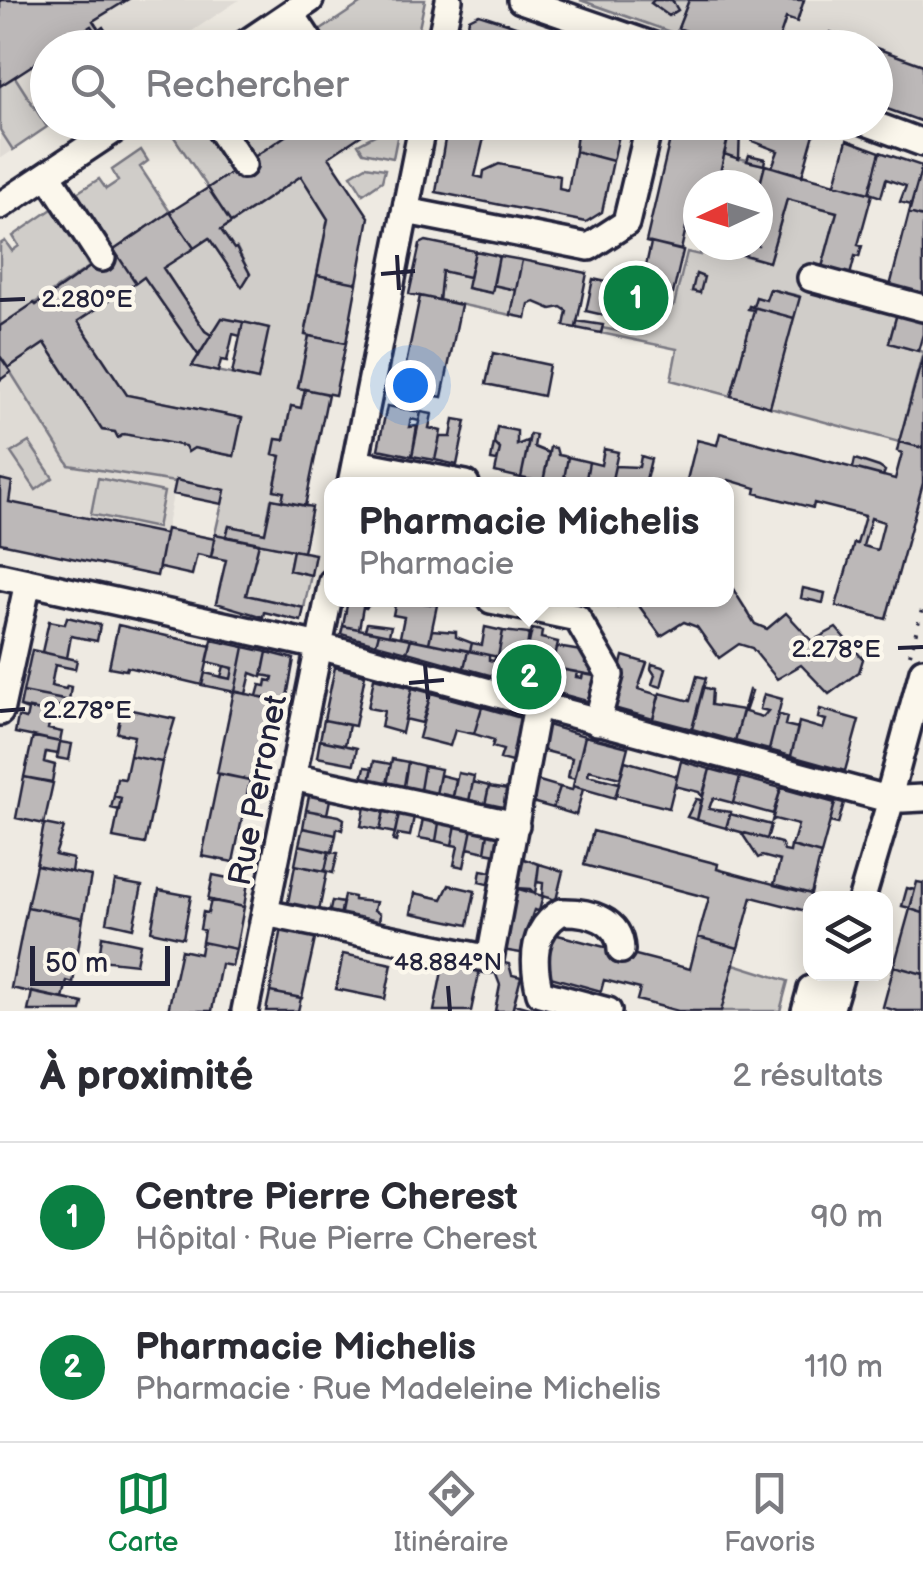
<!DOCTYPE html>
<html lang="fr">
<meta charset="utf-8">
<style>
body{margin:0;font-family:"Balsamiq Sans",sans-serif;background:#f2f2f3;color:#2b2b33}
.controls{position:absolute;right:30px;bottom:30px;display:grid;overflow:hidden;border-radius:20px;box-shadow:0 5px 25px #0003}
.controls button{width:90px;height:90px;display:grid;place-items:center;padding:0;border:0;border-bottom:2px solid #e1e1e2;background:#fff;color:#2b2b33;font:50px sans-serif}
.compass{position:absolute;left:683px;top:170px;width:90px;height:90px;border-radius:50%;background:#fff;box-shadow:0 5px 25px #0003;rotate:266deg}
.scale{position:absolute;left:30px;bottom:25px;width:140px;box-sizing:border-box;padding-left:10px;border:5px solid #22223b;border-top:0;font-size:28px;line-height:35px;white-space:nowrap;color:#22223b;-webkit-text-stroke:8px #fbf7ec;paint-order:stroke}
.you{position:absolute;left:410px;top:385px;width:35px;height:35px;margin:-25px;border:8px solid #fff;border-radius:50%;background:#1a73e8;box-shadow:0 0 0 15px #1a73e833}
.badge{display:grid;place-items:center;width:65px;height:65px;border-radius:50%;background:#0b8043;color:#fff;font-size:32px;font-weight:700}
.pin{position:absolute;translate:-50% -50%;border:5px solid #fff;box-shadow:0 2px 10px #0006}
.popup{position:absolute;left:324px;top:477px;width:410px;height:130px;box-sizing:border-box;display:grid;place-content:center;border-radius:20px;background:#fff;filter:drop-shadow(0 2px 8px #0005);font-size:32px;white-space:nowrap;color:#7c7c81}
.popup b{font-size:38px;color:#2b2b33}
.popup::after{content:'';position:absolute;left:50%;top:100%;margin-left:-20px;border:20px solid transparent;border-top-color:#fff}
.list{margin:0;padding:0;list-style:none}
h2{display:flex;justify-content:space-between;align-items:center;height:130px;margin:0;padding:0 40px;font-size:42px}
h2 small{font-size:32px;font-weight:400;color:#7c7c81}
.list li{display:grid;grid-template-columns:65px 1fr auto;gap:30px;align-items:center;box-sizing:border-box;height:150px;padding:0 40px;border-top:2px solid #e1e1e2}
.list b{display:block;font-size:38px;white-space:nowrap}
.list p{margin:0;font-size:32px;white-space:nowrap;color:#7c7c81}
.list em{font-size:32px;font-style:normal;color:#7c7c81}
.icon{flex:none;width:55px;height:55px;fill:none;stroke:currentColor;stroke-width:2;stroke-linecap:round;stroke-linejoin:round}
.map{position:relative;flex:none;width:923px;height:1011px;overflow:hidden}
.search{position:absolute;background:#fff;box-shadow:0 5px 25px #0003;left:30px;right:30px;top:30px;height:110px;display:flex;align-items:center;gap:25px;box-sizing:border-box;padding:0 35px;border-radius:55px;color:#7c7c81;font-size:38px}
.sheet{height:430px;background:#fff}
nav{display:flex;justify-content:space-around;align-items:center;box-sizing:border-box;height:140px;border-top:2px solid #e1e1e2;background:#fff;font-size:28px;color:#7c7c81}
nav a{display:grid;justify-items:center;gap:5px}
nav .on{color:#0b8043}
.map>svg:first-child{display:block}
.built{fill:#dfdbd5}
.green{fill:#d0cdc9;stroke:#797882;stroke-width:2.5}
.building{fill:#bcb8b8;stroke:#22223b;stroke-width:2.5;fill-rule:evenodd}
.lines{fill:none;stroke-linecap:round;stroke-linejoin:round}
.minor-casing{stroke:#22223b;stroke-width:32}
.path{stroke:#22223b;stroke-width:4;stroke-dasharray:2.5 8;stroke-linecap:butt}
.minor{stroke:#fbf7ec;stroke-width:25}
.ticks{fill:none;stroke:#22223b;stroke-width:4}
.labels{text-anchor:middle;stroke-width:9;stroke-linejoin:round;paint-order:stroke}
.street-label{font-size:32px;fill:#22223b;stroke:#fbf7ec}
.ticks-label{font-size:25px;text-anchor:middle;fill:#22223b;stroke:#fbf7ec;stroke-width:9;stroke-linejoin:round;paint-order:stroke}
</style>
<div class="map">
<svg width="923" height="1011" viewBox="0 0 923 1011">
<rect width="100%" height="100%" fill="#eeeae2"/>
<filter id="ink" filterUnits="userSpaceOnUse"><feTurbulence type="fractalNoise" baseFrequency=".01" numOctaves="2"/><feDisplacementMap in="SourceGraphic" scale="20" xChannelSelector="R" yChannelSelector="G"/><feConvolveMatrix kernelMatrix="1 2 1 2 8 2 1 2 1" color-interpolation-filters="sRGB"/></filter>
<g filter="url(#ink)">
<path class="built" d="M0,0h239l-71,47 -120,1v74l6,1 -54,36z
M689,0h234v122l-47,-17v-57l-163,-1 -15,-5 2,-6 -22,-8z
M0,356l69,109 107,15 -19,96 -157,-33z"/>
<path class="green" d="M366,0h59l-10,47h-95l-8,-11z
M580,0h109l-13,34z
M15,77l32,50 -34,23 -13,-20v-44z
M183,123h25l29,46 -29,19 -38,-57z
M225,123h50l9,14 -34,23z
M391,123h9l-7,35 -30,-6 -5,-8 34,-18z
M141,150l7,11 -8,6 30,45 -56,38 -39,-56 24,-15 7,10 12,-8 -6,-11z
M724,154l41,11 -7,27v-7h-41z
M366,166l19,3 -3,12 -19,13 -12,-19z
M301,176l27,43 -23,115 4,2 -11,51 7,2 -4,19 -10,-2 -17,83 10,3 -2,9 -11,-1 -6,33 -36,-7 -3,11 -11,-3 10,-44 -156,-25 -61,-97 37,-25 57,87 13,2 3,6 6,-4 61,12 3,6 6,-4 40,8 7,-38 -114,-23 -49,-74 66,-44 55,79 -6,10 65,14 10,-52 -45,-10 -12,17 -6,-4 -42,-63 46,-30 33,48 8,-12 -13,-26 -3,1 -13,-19z
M787,199l50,13 -17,63 79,31 -10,37 34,9 -24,90 -129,-35 29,-111 -29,-7 -4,11 -10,-3 -3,10 -4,-1 5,4 -23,86 -60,-16 6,-31 -76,-16 1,-5 26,5 46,-28 13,-53 13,3 2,-10h42l-2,10 27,7z
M55,207l34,60 -89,59v-82l5,-3 7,10 7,-5 -6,-10z
M442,271l27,6 -1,11 23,5 2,-8 23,5 -5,25 -72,-15z
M29,442l24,36 -17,12 -25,-37z
M98,478l66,14 -7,36 -66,-14z
M259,543l34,7 -4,20 22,5 -7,33 -58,-13z
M734,964l54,17 -8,30h-59z"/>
<path class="building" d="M0,0h127l-34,21 6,9 4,-3 8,12 -8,5 -12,-18 -36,22h-7v4l-14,12 -34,22z
M654,0h18l6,10 -9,6 -18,-13z
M689,0h115l-7,22 -11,-4 -10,30h-63l-15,-6 2,-6 -22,-8z
M479,14l28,9 69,25h-113l6,-29z
M830,32l43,16h-48z
M876,48l47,17v57l-47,-17z
M306,122h75l-52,35 40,60 -12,66 -40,-8 11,-56 -27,-43 -70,47 -23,-35z
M448,122l39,3 -12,51 8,2 1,-7 15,-7 61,12 -1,13 9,2 7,-40 38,10 -11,51 -16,10 -150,-30z
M578,122h44l-9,39 -38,-10z
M674,122h58l-15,63h-19v26l-8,-1 -9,40 -35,-8z
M732,122h65l13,5 4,7 -12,42 -30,-9 6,-16 -26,-10v-6l-12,-6 -1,30 -15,-5z
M847,140l33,12 -11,41 -34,-9z
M880,152l42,14 -11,39 -11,-3 6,-16 -20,-7 -5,18 -12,-4z
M749,155l16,4 -1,6 -17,-4z
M765,165l107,29 -14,51 4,1 -3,11 -4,-1 -7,27 -28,-8 17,-63 -50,-13 -18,63 -28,-8 3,-9h14v-53z
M922,166l1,1v50l-14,-4z
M208,188l23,35 -10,7 13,19 2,-1 14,26 -8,13 -33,-49 -15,10 -24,-36z
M170,212l24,36 -31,20 42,63 6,4 -12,21 -55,-79 -8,6 -22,-33z
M909,213l14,4v86l-35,-9z
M426,241l49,10 -6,26 -27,-6 -3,29 -30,-6 11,-50z
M651,243l32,8 -10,43 -43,27 -44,-10 7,-32 41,9 8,-4z
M114,250l22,33 -58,38 49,74 115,23 -8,38 -40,-8 -6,4 -3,-6 -61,-12 -6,4 -3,-6 -13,-2 -57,-87 -37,25 -8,-12v-30l34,-23 2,2z
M475,251l24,5 -7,37 -25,-5z
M499,256l23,4 -6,30 -23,-5z
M522,260l65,13 -11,55 -12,-2 3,-15 -6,-4 -10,2 -16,-7 -6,2 -3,14 -15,-3z
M635,273l9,3 -2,8 -8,4 -8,-2v-9z
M696,274l8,3 -4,16 -8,-2z
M317,275l40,8 -11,60 -41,-8z
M770,289l30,8 -6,21 -41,-11 3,-10 10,3z
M420,296l41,9 -19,92 -41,-8z
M749,306l45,12 -24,89 -39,-11 23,-86 -6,-1z
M899,306l24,7v21l-5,17 -29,-8z
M222,318l21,4 -3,14 -7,-2 -6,27 -6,-1 -3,12 -26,-6z
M577,321l26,4 -2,8 -25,-5z
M243,322l26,6 -11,52 -26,-6z
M309,336l37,7 -11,52 -37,-7z
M493,353l56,12 -6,31 -57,-12z
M0,356l11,16 -11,8z
M923,356v92l-24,-6z
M305,389l23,5 -23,112 -23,-5 2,-9 -10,-2 7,-34 -8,-2 3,-15 8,1 7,-34 10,2z
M387,406l34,6 -2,9 -8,-2 -2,8 8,-1 -5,30 -34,-7z
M421,412l11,2 -3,14 12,3 -6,29 -23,-4z
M454,419l12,2 -9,44 -22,-5 5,-23h11z
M497,427l20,4v14l12,-5 -8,38 -26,-6 5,-23 -6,-6z
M720,433l175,46 7,-26 -5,-2 2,-9 24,6v35l-37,136 -50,-13 18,-63 3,1 8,-28 -51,-13 -1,5 -58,-15 1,-5 -27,-8 -3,8v-4h-40l11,-44 20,5zM871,518l13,4 -7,28 -14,-4z
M530,434l6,1 -2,12 15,6 -6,29 -22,-4z
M494,443l6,6 -3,12 -6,-1z
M550,447l6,1 2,7 10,2 -5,27 -20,-2z
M604,449l14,3 -7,32h-26l4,-22 12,3z
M641,456l10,3 -6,25h-34l4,-18 24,1z
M568,457l21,5 -4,22h-22z
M855,459l24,8 6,4 -2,5 -30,-8z
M0,479l12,3 -3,20 156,32 -8,42 -157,-33z
M176,480l49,10 -3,14 -49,-10z
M272,499l40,8 -9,45 -77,-15 3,-11 36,7z
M166,529l49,10 -4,18 -14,-3 -5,21 -31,-7 -3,3z
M215,534l44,9 -13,52 58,13 -3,13 -37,-9 -1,5 -47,-14 10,-43 -15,-3z
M293,550l22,4 -4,21 -22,-5z
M803,588l22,5 -2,10 -22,-5z
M733,589l22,35 12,5 19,-16 26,28 24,-13 27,31 -4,13 -30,22 -28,-29 -24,14 -25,-31 -13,-4 -20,14 -22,-31 -13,-5 -23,14 -24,-33v-3h60l15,6 5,-6h9v-7z
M348,600h48l-1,5 -21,-5 -8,8 -3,-1 -4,22 -16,-3z
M396,600h29l-1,3 13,2 -8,38 -29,-6 4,-20 -11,-2z
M599,600h19l-1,7 -19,-4z
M67,617l33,8 -3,16 -26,-5 -4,22 -25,-6 7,-31 16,3z
M367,623l24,3 -2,9 -24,-5z
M118,625l93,21 -9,39 -75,-18 -1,3 -17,-3z
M343,626l36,7 -3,11 -35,-10z
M485,627l18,4 -5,26 -28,-6 2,-8 10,2z
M532,629l10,2 -1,7 17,4 -5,26 -28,-6z
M432,630l24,2v5l16,6 -2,8 -41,-8z
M503,631l26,3 -4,28 -27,-5z
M379,633l32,6 -4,13 -31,-8z
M411,639l57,12 -4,17 -57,-16z
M212,640l32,7 -9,45 -33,-7 3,-12 26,6 2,-11 -26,-6z
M244,647l23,5 -5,25 -11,-4 -5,21 -11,-2z
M557,647l24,4 5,5 -1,7 6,4 1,8 -39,-7z
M32,650l45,10 -2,9 -20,-4 -4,21 15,3 1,-3 4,1 -2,14 -46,-9z
M468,651l21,4v5l5,1 2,-5 20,4 -5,21 -47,-13z
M267,652l27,7 -8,43 -29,-6 3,-11 6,1 1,-6 5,1 1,-4 -11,-2z
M623,656l24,7 -9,26 21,6 -6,24 -43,-12z
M516,660l18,4 -1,5 6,1 1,-5 20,4 -6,23 -43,-11z
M652,664l14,4 -5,19 -9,-3 3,-9 -4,-6z
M224,666l9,2 -2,11 -10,-2z
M335,667l30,8 -10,51 -31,-6z
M560,669l17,3 -1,5 6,1 1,-4 17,3 -6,26 -40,-11z
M697,676l9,2 -14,51 -39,-10 7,-26 30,8z
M374,678l38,10 -10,45 -21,-6 3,-16 -16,-3z
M703,687l9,3 -1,15 32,5 -8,31 -43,-12z
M412,688l19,5 -9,30 -17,-4z
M749,690l3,1 -7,21 18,5 5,-6 -8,-2 4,-15 18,5 -13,51 -34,-9z
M234,691l40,9 -16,82 -41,-9z
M23,692l46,9 -2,7 -14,-3 -2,8 -31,-6z
M431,693l51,14 -8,27 -19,-4 -5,16 -31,-8z
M20,707l31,6 -3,16 14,3 -2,10 -45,-9 3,-16 8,2 2,-9z
M482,707l46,13 -9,44 -19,-5 3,-9 -11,-3 2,-7 -20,-6z
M122,708l53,11 -13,43 -32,-6 4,-20 -17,-3z
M820,709l39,11 -14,51 -54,-15 8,-34 24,7 3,-9 -8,-2z
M778,714l9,3 -2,8 13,3 -7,28 -22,-6z
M324,720l25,5 -4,20 -25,-5z
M547,725l38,11 -10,43 -7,-2 4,-19 -30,-8z
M33,736l27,6 -2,12 -12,-2 -2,10 11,3 -3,17 -28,-5z
M585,736l43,11 -8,31 -31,-8 -1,5 31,8 -4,15 -42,-12z
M320,740l37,8 -3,16 -37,-7z
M60,742l12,2 -3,16 -12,-2z
M130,756l32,6 -17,82 -32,-6 8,-40 -7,-2 3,-18 8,1z
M392,759l16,3 -5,30 -17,-3z
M374,761l17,3 -5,25 -17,-3z
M625,761l52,15 -8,32 -53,-13z
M681,761l29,8 -8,28 -3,-5 -24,-6z
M408,762l16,4 -5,30 -16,-4z
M424,766l17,3 -6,30 -16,-3z
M365,767l8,1 -4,18 -8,-2z
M710,769l30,8 -7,26 -19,-5 -3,5 -2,6 22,3 -5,16 -29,-8z
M458,773l16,3 -6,30 -16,-4z
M219,774l31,6 -17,82 -31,-6z
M440,775l16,4 -4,23 -17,-3z
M24,777l29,6 -9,41 -28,-6z
M740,777l41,11 -8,26 -40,-11z
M536,780l24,7 -7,21 -21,-6z
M473,782l16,4 -5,23 -16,-3z
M573,786l10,3 -7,26 -23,-7 7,-21 12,3z
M489,787l25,4 -8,22 -22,-4z
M782,787l62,16 -6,21 -8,-2 5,-19z
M781,788l54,15 -14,51 -29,-8 6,-21 -23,-6 -3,2z
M310,791l21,4 -4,19 -21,-4z
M114,796l7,2 -2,12 -8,-2z
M696,799l5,1 -4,20 -10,-3z
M366,802l19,4 -5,24 -19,-4z
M385,806l15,3 -5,24 -15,-3z
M400,809l15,3 -5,24 -12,-2 -2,8 -3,-1z
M306,810l33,6 5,3 -2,11 -5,-2 -1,7 -33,-7z
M424,814l16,3 -4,24 -17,-3z
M730,814l41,11 -4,14 -41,-11z
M440,817l17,3 -5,25 -16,-4z
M457,820l16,4 -9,43 -10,-2 4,-19 -6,-1z
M44,824l20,4 -9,27 18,4 -2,13 -35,-7z
M473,824l16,3 -4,25 -17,-4z
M489,827l17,4 -4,24 -17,-3z
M303,828l33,7 -4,17 -33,-7z
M593,831l125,33 -1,5 94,25 -5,17 -54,-14 -14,51 -40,-11 11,-39 -125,-33z
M741,832l40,11 3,8 6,1 1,-6 30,8 -10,40 -37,-9 6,-24 -18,-5 -4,2z
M299,845l30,7 -4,19 -30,-6z
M329,852l9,1 -5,20 -8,-2z
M521,858l18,6 -4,30 -5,-5 -15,-1z
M539,864l24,7 -7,29 -14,-4 1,-13 -6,-1z
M36,865l55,11 -8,42 -56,-11z
M295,865l32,7 -8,39 -32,-3z
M481,870l17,3 -2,13 -17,-4z
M213,875l35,7 -4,25 -36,-7z
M115,881l27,5 -9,42 -26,-6z
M917,882l6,1v30l-13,-4z
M449,885l26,6 -7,34 -57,-12 4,-20 27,6z
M515,888l28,8 -4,15 -5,-1 -5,15 4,8 -5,-1 -1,22 -25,-4z
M907,888l8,2 -5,18 -8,-2z
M159,890l32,6 -8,42 -32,-7z
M344,895l10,2v3l22,2 -2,8 6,4 -1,9 -39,-6z
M211,900l33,7 -8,42 -34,-7 2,-12 -4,-1 3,-17 5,1z
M332,901l11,2 -3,14 -11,-2z
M27,907l56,11 -10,65 -6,-2 -4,18 -52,-11z
M910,909l13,4v61l-29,-8z
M282,928l34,7 -14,63 -32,-6z
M554,934l136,35 8,-32 40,11 -17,63h-43l-41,-11 3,-11 -36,-9 -3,11 -58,-16z
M102,936l38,8 -4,20 -37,-4z
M202,942l34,7 -4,17 -11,-2 -9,47h-44l13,-61 19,4z
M343,954l49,10 -7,35 -49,-10z
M444,961l36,8 -9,42h-37z
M499,962l10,2 3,11 9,2 -9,34h-17l5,-26 -5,-13z
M894,966l29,8v37h-26l-14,-4z
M32,992l51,11 -2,8h-53z
M270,992l31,6 -3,13h-32z
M514,1004l26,7h-28z"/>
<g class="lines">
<defs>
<path id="minor" d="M521,0l139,48
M291,13l23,35
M239,48l71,-48
M439,48l10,-48
M215,122l28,43
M866,122l57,21
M48,175l54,83
M0,206l126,-84
M406,211l183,36 37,-24 24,-101
M811,278l112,30
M356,463l110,21
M351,484l72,-362
M0,576l319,70 565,152
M491,600l86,18 33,57 -13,47
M0,712l28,-130
M292,777l224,48
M884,798l7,-9 32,-118
M903,799l20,-1
M862,898l27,-91
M265,913l225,46 47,-254
M245,1011l87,-429
M608,1011l-68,-18c-8,-31 -9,-63 21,-81 27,-1 59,7 60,38
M805,1011l6,-22 28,-9
M830,1011l11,-37"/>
</defs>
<use href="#minor" class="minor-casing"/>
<path class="path" d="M281,122l7,12
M910,654l13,-48"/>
<use href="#minor" class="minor"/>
</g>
</g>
<path class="ticks" d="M397,255l2,35M381,274l34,-3M0,300l25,-1M898,648l25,-1M425,664l3,35M409,683l35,-3M0,711l25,-2M448,986l2,25"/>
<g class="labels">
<g class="street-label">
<text transform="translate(257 790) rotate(-79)" y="11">Rue Perronet</text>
</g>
</g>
<g class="ticks-label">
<text x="87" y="307">2.280°E</text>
<text x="836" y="657">2.278°E</text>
<text x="87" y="718">2.278°E</text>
<text x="448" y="970">48.884°N</text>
</g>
</svg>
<div class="controls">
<button><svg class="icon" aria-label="layers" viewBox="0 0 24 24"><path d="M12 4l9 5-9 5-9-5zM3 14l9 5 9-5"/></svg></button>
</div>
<svg class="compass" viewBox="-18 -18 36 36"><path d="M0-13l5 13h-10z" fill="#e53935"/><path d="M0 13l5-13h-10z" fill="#7c7c81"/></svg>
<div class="scale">50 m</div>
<div class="you"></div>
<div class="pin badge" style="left:636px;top:298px">1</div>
<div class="pin badge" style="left:529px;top:677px">2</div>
<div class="popup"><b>Pharmacie Michelis</b>Pharmacie</div>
<div class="search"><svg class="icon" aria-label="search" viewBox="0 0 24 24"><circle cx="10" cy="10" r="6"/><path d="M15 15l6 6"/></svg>Rechercher</div>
</div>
<section class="sheet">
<h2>À proximité<small>2 résultats</small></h2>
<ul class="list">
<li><span class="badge">1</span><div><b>Centre Pierre Cherest</b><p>Hôpital · Rue Pierre Cherest</p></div><em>90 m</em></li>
<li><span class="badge">2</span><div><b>Pharmacie Michelis</b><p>Pharmacie · Rue Madeleine Michelis</p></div><em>110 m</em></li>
</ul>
</section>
<nav>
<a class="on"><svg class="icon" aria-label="map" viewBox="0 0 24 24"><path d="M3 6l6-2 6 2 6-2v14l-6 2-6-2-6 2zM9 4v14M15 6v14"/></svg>Carte</a>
<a><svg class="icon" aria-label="directions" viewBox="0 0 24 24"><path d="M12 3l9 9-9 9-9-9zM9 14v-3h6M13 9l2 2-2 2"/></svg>Itinéraire</a>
<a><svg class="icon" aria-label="saved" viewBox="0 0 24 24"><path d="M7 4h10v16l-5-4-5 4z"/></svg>Favoris</a>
</nav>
